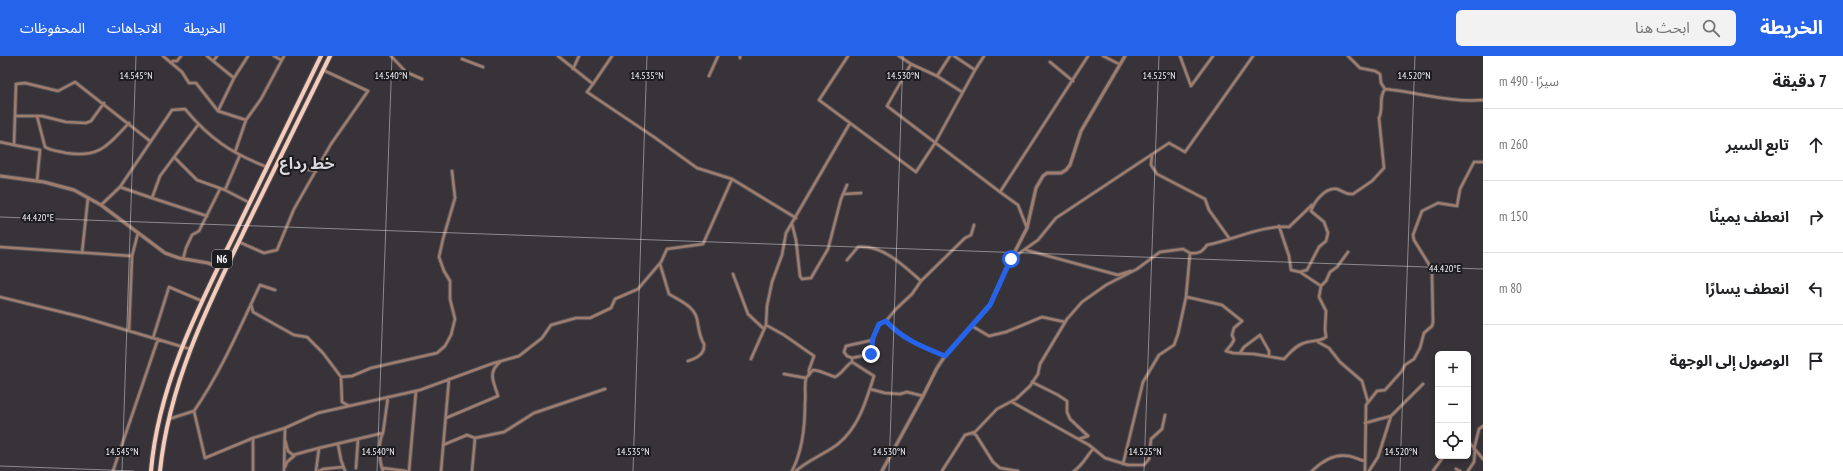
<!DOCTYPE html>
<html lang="ar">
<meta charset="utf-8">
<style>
body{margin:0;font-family:"PT Sans Narrow","Noto Sans Arabic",sans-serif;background:#f2f2f2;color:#202124;direction:rtl}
.controls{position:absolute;right:12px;bottom:12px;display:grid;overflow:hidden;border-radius:6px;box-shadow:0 2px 6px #0003}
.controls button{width:36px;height:36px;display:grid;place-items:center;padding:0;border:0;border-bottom:1px solid #e0e0e0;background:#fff;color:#202124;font:20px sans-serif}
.stop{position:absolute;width:12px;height:12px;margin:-9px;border:3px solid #2563eb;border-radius:50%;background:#fff}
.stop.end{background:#2563eb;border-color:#fff;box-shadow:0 1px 4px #0008}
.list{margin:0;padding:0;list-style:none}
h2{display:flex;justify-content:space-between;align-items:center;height:52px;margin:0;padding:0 16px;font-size:17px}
h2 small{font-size:13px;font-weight:400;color:#757577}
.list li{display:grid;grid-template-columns:26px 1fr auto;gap:12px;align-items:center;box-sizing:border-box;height:72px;padding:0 16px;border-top:1px solid #e0e0e0}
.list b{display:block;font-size:15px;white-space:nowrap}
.list em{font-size:13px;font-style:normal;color:#757577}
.icon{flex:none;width:22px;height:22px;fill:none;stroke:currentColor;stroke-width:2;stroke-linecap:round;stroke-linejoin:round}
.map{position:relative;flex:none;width:1483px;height:415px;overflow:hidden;direction:ltr}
header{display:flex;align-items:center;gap:24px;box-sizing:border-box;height:56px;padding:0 20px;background:#2563eb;color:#fff}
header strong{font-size:19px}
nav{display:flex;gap:22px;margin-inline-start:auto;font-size:14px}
.search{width:280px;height:36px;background:#f2f2f2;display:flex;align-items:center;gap:10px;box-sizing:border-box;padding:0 14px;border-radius:6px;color:#757577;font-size:15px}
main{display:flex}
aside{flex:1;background:#fff}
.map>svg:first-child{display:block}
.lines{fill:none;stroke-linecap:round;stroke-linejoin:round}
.minor-casing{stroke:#555257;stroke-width:4.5}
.tertiary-casing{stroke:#555257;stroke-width:5}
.primary-casing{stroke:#555257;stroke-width:6}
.minor{stroke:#9f7d6e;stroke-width:2.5}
.tertiary{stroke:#9f7d6e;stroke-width:3}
.primary{stroke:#f6cbba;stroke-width:4}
.route{stroke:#2563eb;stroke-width:5}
.ticks{fill:none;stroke:#f5f3f7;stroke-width:1;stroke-opacity:0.45}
.labels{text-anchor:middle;stroke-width:4;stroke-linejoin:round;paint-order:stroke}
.shield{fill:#1d1c1f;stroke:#b4b2b6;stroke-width:1}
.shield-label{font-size:11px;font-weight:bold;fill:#f5f3f7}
.district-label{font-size:16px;font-weight:bold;fill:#dcd8e0;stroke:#1d1c1f}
.ticks-label{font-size:10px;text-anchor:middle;fill:#f5f3f7;stroke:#1d1c1f;stroke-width:4;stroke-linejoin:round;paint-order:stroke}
</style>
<header>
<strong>الخريطة</strong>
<div class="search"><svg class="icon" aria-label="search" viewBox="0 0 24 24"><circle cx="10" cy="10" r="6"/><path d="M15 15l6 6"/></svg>ابحث هنا</div>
<nav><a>الخريطة</a><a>الاتجاهات</a><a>المحفوظات</a></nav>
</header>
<main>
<aside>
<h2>7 دقيقة<small>سيرًا · 490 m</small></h2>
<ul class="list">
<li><svg class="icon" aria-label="ahead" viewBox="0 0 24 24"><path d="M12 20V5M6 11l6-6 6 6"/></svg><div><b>تابع السير</b></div><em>260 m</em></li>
<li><svg class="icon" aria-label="right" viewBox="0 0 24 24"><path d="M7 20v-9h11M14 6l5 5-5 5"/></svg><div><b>انعطف يمينًا</b></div><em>150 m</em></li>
<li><svg class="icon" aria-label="left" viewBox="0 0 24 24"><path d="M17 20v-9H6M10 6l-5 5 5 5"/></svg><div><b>انعطف يسارًا</b></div><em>80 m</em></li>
<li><svg class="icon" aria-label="arrive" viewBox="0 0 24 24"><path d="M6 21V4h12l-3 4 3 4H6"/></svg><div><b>الوصول إلى الوجهة</b></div></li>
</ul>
</aside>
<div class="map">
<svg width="1483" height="415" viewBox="0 0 1483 415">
<rect width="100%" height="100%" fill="#373339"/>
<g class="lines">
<defs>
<path id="minor" d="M163,0l19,16 7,11h7l22,28
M207,0l27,22
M274,0l7,4
M391,0l15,16 16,7
M558,0l35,28 19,-28
M740,0v2
M848,0l-29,44 97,72 19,-29 40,-73 -21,-14
M899,0l12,8 26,12
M950,0l-13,20 25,16
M1103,0l16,8
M1180,0l11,30 22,-30
M1348,0l12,12 15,3 5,3 1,9 4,6c31,3 67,14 98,11
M462,3l21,8
M214,4l3,-4
M1050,6l23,19
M171,7l2,-2h4l4,-5
M911,8l-24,42 113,86
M573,13l6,-13
M975,14l9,-14
M709,20l9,-20
M593,28l-6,8 67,45 43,31 35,11 64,39
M15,60h27l24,6 20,1 5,-2 13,-18
M37,60l8,31c7,4 13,4 21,6 34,5 41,-7 63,-30
M246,64l-28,-9 16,-33 14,-22
M0,86l14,3
M235,96l11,-32 15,-21 23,-43
M1152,99l-1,10 6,9 48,25 4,11 20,28
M175,102l22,22 28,10 25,13
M277,108l39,7
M37,125l3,-31 -26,-5 2,-61 9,-1 33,8 17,-9 75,59
M120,131l32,11 8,-22 38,-51
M225,134l15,-35
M844,138l17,-1
M152,142l55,18
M101,149l19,-18 52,-77 13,-1c25,30 46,44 82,58
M792,168l4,16 4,36 2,3 9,-1 17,-29 13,-50 6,-14
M1279,170l10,30 2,14 9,2 7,-2 12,-23 7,-6 2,-8 -4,-11 -13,-11c3,-9 14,-24 26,-22 6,2 9,6 16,5l19,-13 12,-13 -5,-50c5,-11 -1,-20 6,-29
M1027,172l-9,-23 -18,-13 88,-136
M239,186l25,11 13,-3 17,-41 37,-65 37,-53 -45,-21
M0,191l132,9 -3,75
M1026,194l92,25 13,-4
M82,197l6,-55
M1190,197c9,1 12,-1 17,-8 27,-5 54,-20 82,-18l23,-22
M132,200l6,-23
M183,203l3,-11 6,-13 7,-4 21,-42
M1011,203l27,-19 18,-22 113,-75 16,9 68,-96
M847,204l11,-13c25,-2 45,18 63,34
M660,208l9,30c11,7 25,12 28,25 2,10 2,17 7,25 1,10 -7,14 -16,17
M1300,216l21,14
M733,218l15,40 16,15
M0,241l82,20 108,32
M1187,241l35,8 20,16 -8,7 -2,7 2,5 -3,5 -5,6 7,2 21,1 30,5c7,-7 11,-13 20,-16 8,-3 16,-1 22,-6l-1,-8 1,-18 -7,-14 2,-11 5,-5 4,-9 7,-5 11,-15
M251,248l2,8 41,23 13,2 16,16 18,24 1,25 7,4
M766,269l18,10 30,21 -5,14v5
M972,270l17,10 17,-4 36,-15 23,5
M153,282l16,-51 33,14
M1318,286l11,6 11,14 22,19 6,21
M1240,297l4,-6 16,-12 9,16v5
M945,300c-22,-9 -43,-17 -59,-35l10,-12 16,-15 9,-13 44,-43 6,-3 3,-10
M852,302l-5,-2 -3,-4 2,-6 27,-6
M751,303l15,-34 1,-19 5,-24 10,-27 4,-22 64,-110
M784,318l22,4 7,-8 6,1 16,6c8,-4 10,-11 17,-15
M341,321l11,-1 19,-8 66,-15 8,-7 6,-11 4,-16 -5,-20v-18l-6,-10 -5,-14 4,-18 12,-41 -3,-27
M1032,326l26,13 9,6v11l3,7 18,17 -9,3
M870,333l15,4 15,1 7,-2 16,4
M1012,346l77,43 16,13 23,7h16l5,-6 2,-20 11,-10 3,-14
M194,355c27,-39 46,-84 66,-126l15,5
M446,362l52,-22c-4,-14 -11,-23 2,-34
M169,363l25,-8 11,47 48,-20
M1365,367l26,-7 32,-32
M383,377l5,-36
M973,377l3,2 17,27 7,6 18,3
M285,384l3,11 5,4 26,-7
M1468,385l15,18
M338,388l3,16 4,11
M443,389l24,-10 8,3 29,-6 30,-19 71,-24
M1474,393l5,-20 4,-3
M285,411l2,-5 7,-6
M356,412l2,-29
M382,412l24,3
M1456,413l4,2
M113,415l45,-132
M253,415v-33l32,-10 33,-15 102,-23 71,-26 28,-8 23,-18 9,-13 25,-7h14l21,-10 4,-9 23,-10 23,-27 6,-13 36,-5 29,-65
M284,415l1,-43
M316,415l3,-23 64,-15c-5,9 -4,28 0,38
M319,415l4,-2 20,-2
M409,415l7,-80
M441,415l8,-92
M472,415l3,-33
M792,415c10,-19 13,-46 13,-68 1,-9 -1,-16 1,-25
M796,415c12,-11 29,-17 42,-27 21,-17 28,-43 36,-68l-22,-14v-4l19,-4 2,-16 6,-14 7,-3
M942,415l23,-36 10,-3 22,-23 19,-10 14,-13 8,-12 2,-10 27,-45 15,-17 24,-17 31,-16 23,-17 23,-3 7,4 -4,44 -8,37 -4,11 -15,10 -16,27 -20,82
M1074,415c9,-6 12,-14 19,-22
M1312,415c10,-10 22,-18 37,-15 6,1 10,4 16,5
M1365,415l1,-66 11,-14 8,-1 17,-19 3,-6 9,-6 6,-11 4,-15 8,-7 1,-4 -1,-48 -2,-8 -16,-26 -1,-5 9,-24 16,-8 19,3 3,-17 14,-27h9
M1369,415l9,-14 13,-41
M1433,415l11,-15
M1468,415l6,-9 1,-12"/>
<path id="tertiary" d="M0,120l44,6 30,8 27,15 64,48 14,5 29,5 10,4
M882,415l41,-75 14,-28 8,-12 45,-51 16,-36 21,-41 9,-40 7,-12 4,-3h14l5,-3 4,-5 11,-34 44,-75"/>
<path id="primary" d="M151,415c7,-84 46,-161 83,-236 29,-59 58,-119 87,-179
M160,415c9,-88 48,-166 86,-244 28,-57 56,-114 84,-171"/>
</defs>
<use href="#minor" class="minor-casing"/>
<use href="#tertiary" class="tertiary-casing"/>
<use href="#primary" class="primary-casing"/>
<use href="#minor" class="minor"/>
<use href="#tertiary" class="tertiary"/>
<use href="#primary" class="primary"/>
</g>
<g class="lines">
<path class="route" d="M871,298l2,-16 6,-14 7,-3c16,18 37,26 59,35l45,-51 21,-46"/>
</g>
<path class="ticks" d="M0,161l1483,52M0,410l134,5M122,415l14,-415M377,415l15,-415M633,415l14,-415M889,415l14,-415M1144,415l15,-415M1400,415l15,-415"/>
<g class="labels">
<rect class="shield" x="212" y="194" width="20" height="18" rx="3"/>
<g class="shield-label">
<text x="222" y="207">N6</text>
</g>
<g class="district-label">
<text x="307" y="113">خط رداع</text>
</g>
</g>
<g class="ticks-label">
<text x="136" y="23">14.545°N</text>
<text x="391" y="23">14.540°N</text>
<text x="647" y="23">14.535°N</text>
<text x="903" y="23">14.530°N</text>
<text x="1159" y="23">14.525°N</text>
<text x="1414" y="23">14.520°N</text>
<text x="38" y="165">44.420°E</text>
<text x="1445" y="216">44.420°E</text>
<text x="122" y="399">14.545°N</text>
<text x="378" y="399">14.540°N</text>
<text x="633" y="399">14.535°N</text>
<text x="889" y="399">14.530°N</text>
<text x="1145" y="399">14.525°N</text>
<text x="1401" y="399">14.520°N</text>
</g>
</svg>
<div class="controls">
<button>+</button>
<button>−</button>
<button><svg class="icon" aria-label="locate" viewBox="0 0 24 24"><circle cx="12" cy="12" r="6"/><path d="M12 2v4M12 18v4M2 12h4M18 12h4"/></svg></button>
</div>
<div class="stop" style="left:1011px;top:203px"></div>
<div class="stop end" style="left:871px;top:298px"></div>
</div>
</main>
